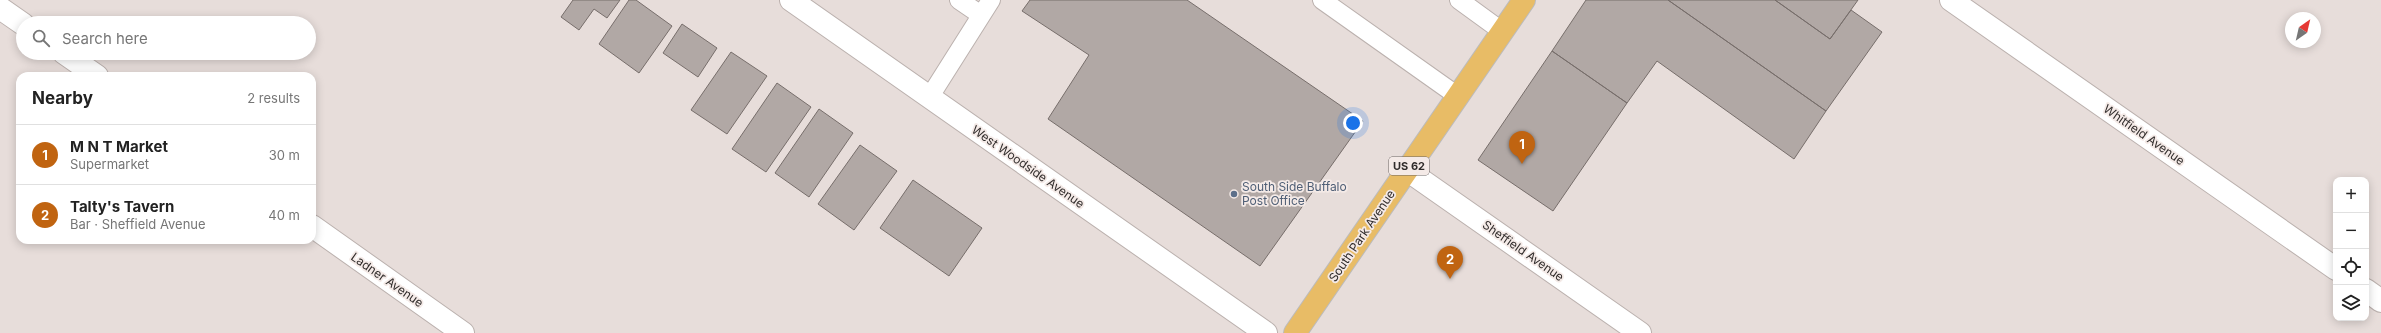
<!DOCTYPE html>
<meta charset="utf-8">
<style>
body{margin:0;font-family:Inter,sans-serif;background:#f2f2f2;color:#222}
.controls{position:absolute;right:12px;bottom:12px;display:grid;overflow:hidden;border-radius:8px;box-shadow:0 2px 10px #0003}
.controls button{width:36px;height:36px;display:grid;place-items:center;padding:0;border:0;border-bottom:1px solid #e0e0e0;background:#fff;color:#222;font:20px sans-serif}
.compass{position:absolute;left:2285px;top:12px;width:36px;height:36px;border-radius:50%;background:#fff;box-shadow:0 2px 10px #0003;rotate:34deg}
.you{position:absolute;left:1353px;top:123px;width:14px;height:14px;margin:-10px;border:3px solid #fff;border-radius:50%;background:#1a73e8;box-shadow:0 0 0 6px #1a73e833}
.badge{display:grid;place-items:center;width:26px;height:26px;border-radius:50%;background:#c06411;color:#fff;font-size:13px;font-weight:700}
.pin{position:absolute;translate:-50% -33px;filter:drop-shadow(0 1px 2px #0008)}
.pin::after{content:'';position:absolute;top:21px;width:14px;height:12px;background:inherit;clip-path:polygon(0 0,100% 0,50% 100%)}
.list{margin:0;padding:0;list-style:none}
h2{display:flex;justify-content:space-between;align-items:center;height:52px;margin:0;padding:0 16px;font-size:17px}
h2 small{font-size:13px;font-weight:400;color:#767676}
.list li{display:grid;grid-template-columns:26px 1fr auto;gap:12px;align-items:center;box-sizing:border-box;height:60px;padding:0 16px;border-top:1px solid #e0e0e0}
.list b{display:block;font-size:15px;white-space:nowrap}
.list p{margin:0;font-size:13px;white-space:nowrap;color:#767676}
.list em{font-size:13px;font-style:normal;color:#767676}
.icon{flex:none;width:22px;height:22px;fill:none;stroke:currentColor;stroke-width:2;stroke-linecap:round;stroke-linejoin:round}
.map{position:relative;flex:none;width:2381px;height:333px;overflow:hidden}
.search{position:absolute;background:#fff;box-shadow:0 2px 10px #0003;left:16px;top:16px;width:300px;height:44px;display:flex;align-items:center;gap:10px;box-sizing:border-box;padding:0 14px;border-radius:22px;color:#767676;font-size:15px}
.panel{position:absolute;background:#fff;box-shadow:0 2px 10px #0003;left:16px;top:72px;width:300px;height:172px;border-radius:12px}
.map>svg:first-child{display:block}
.building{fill:#b1a8a5;stroke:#776e6b}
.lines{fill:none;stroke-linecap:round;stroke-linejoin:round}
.lane-casing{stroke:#bbb1ae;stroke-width:20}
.street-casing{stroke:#bbb1ae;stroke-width:24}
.primary-casing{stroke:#bcbbbb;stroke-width:24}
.lane{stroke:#fff;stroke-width:18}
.street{stroke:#fff;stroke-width:22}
.primary{stroke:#e8bc66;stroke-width:22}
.service-dot{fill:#5c6f8a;stroke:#f4eae7;stroke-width:1.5}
.labels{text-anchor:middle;stroke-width:3.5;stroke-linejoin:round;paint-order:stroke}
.shield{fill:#f4eae7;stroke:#6a6463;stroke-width:1}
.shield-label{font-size:11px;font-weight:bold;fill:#2f2b2a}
.street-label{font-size:12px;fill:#2f2b2a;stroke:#f4eae7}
.service-label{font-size:12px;fill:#4e5e75;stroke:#f4eae7;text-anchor:start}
</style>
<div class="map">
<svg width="2381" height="333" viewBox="0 0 2381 333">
<rect width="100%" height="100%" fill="#e7ddda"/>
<path class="building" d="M573,0h47l-13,18 -13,-9 -15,21 -18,-13z
M629,0h7l36,26 -33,47 -40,-29z
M1030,0h157l176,121 -103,145 -212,-147 41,-64 -67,-44z
M1586,0h82l158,111 -32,48 -137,-98 -30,42 -75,-52z
M1668,0h107l55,39 21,-29 31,22 -56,79z
M1775,0h83l-28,39z
M682,24l35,24 -19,29 -35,-24z
M1552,51l75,52 -74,108 -75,-51z
M731,52l36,24 -40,58 -36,-24z
M777,83l34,24 -45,65 -34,-23z
M819,109l34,24 -44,64 -34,-24z
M860,145l37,26 -43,59 -36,-26z
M913,180l69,48 -33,48 -69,-48z"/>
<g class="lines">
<defs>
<path id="lane" d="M959,0l22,15
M1322,0l137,97
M1459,0l44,32
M929,98l62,-98"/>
<path id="street" d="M791,0l475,333
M1951,0l385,269
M0,8l23,16
M64,53l33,23
M1407,170l233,163
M312,226l151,107
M2366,290l15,11"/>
<path id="primary" d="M1295,333l229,-333"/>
</defs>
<use href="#lane" class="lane-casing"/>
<use href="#street" class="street-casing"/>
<use href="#primary" class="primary-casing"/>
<use href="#lane" class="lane"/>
<use href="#street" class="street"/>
<use href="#primary" class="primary"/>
</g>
<circle class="service-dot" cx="1234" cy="194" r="4"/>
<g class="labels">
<rect class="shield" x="1389" y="157" width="40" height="18" rx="3"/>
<g class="shield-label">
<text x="1409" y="170">US 62</text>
</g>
<g class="street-label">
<text transform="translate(2144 135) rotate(35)" y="4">Whitfield Avenue</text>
<text transform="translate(1028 167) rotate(35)" y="4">West Woodside Avenue</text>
<text transform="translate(1362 236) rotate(-56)" y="4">South Park Avenue</text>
<text transform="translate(1523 251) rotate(35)" y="4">Sheffield Avenue</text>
<text transform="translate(387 280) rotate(35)" y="4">Ladner Avenue</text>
</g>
<g class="service-label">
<text x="1242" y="191">South Side Buffalo<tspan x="1242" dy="14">Post Office</tspan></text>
</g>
</g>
</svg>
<div class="controls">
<button>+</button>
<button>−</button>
<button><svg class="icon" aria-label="locate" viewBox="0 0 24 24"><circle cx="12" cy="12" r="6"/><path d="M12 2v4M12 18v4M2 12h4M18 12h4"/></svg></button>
<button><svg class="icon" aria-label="layers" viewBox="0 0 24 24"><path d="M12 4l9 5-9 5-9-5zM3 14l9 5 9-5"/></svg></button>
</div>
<svg class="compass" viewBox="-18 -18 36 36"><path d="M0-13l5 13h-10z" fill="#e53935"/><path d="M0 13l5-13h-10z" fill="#767676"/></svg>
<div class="you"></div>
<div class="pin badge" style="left:1522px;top:164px">1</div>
<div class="pin badge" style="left:1450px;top:279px">2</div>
<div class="search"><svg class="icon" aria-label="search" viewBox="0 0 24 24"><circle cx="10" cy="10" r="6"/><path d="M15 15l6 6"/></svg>Search here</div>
<section class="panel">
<h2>Nearby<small>2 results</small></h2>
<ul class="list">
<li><span class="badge">1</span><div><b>M N T Market</b><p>Supermarket</p></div><em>30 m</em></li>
<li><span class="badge">2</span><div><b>Talty's Tavern</b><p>Bar · Sheffield Avenue</p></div><em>40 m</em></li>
</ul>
</section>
</div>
